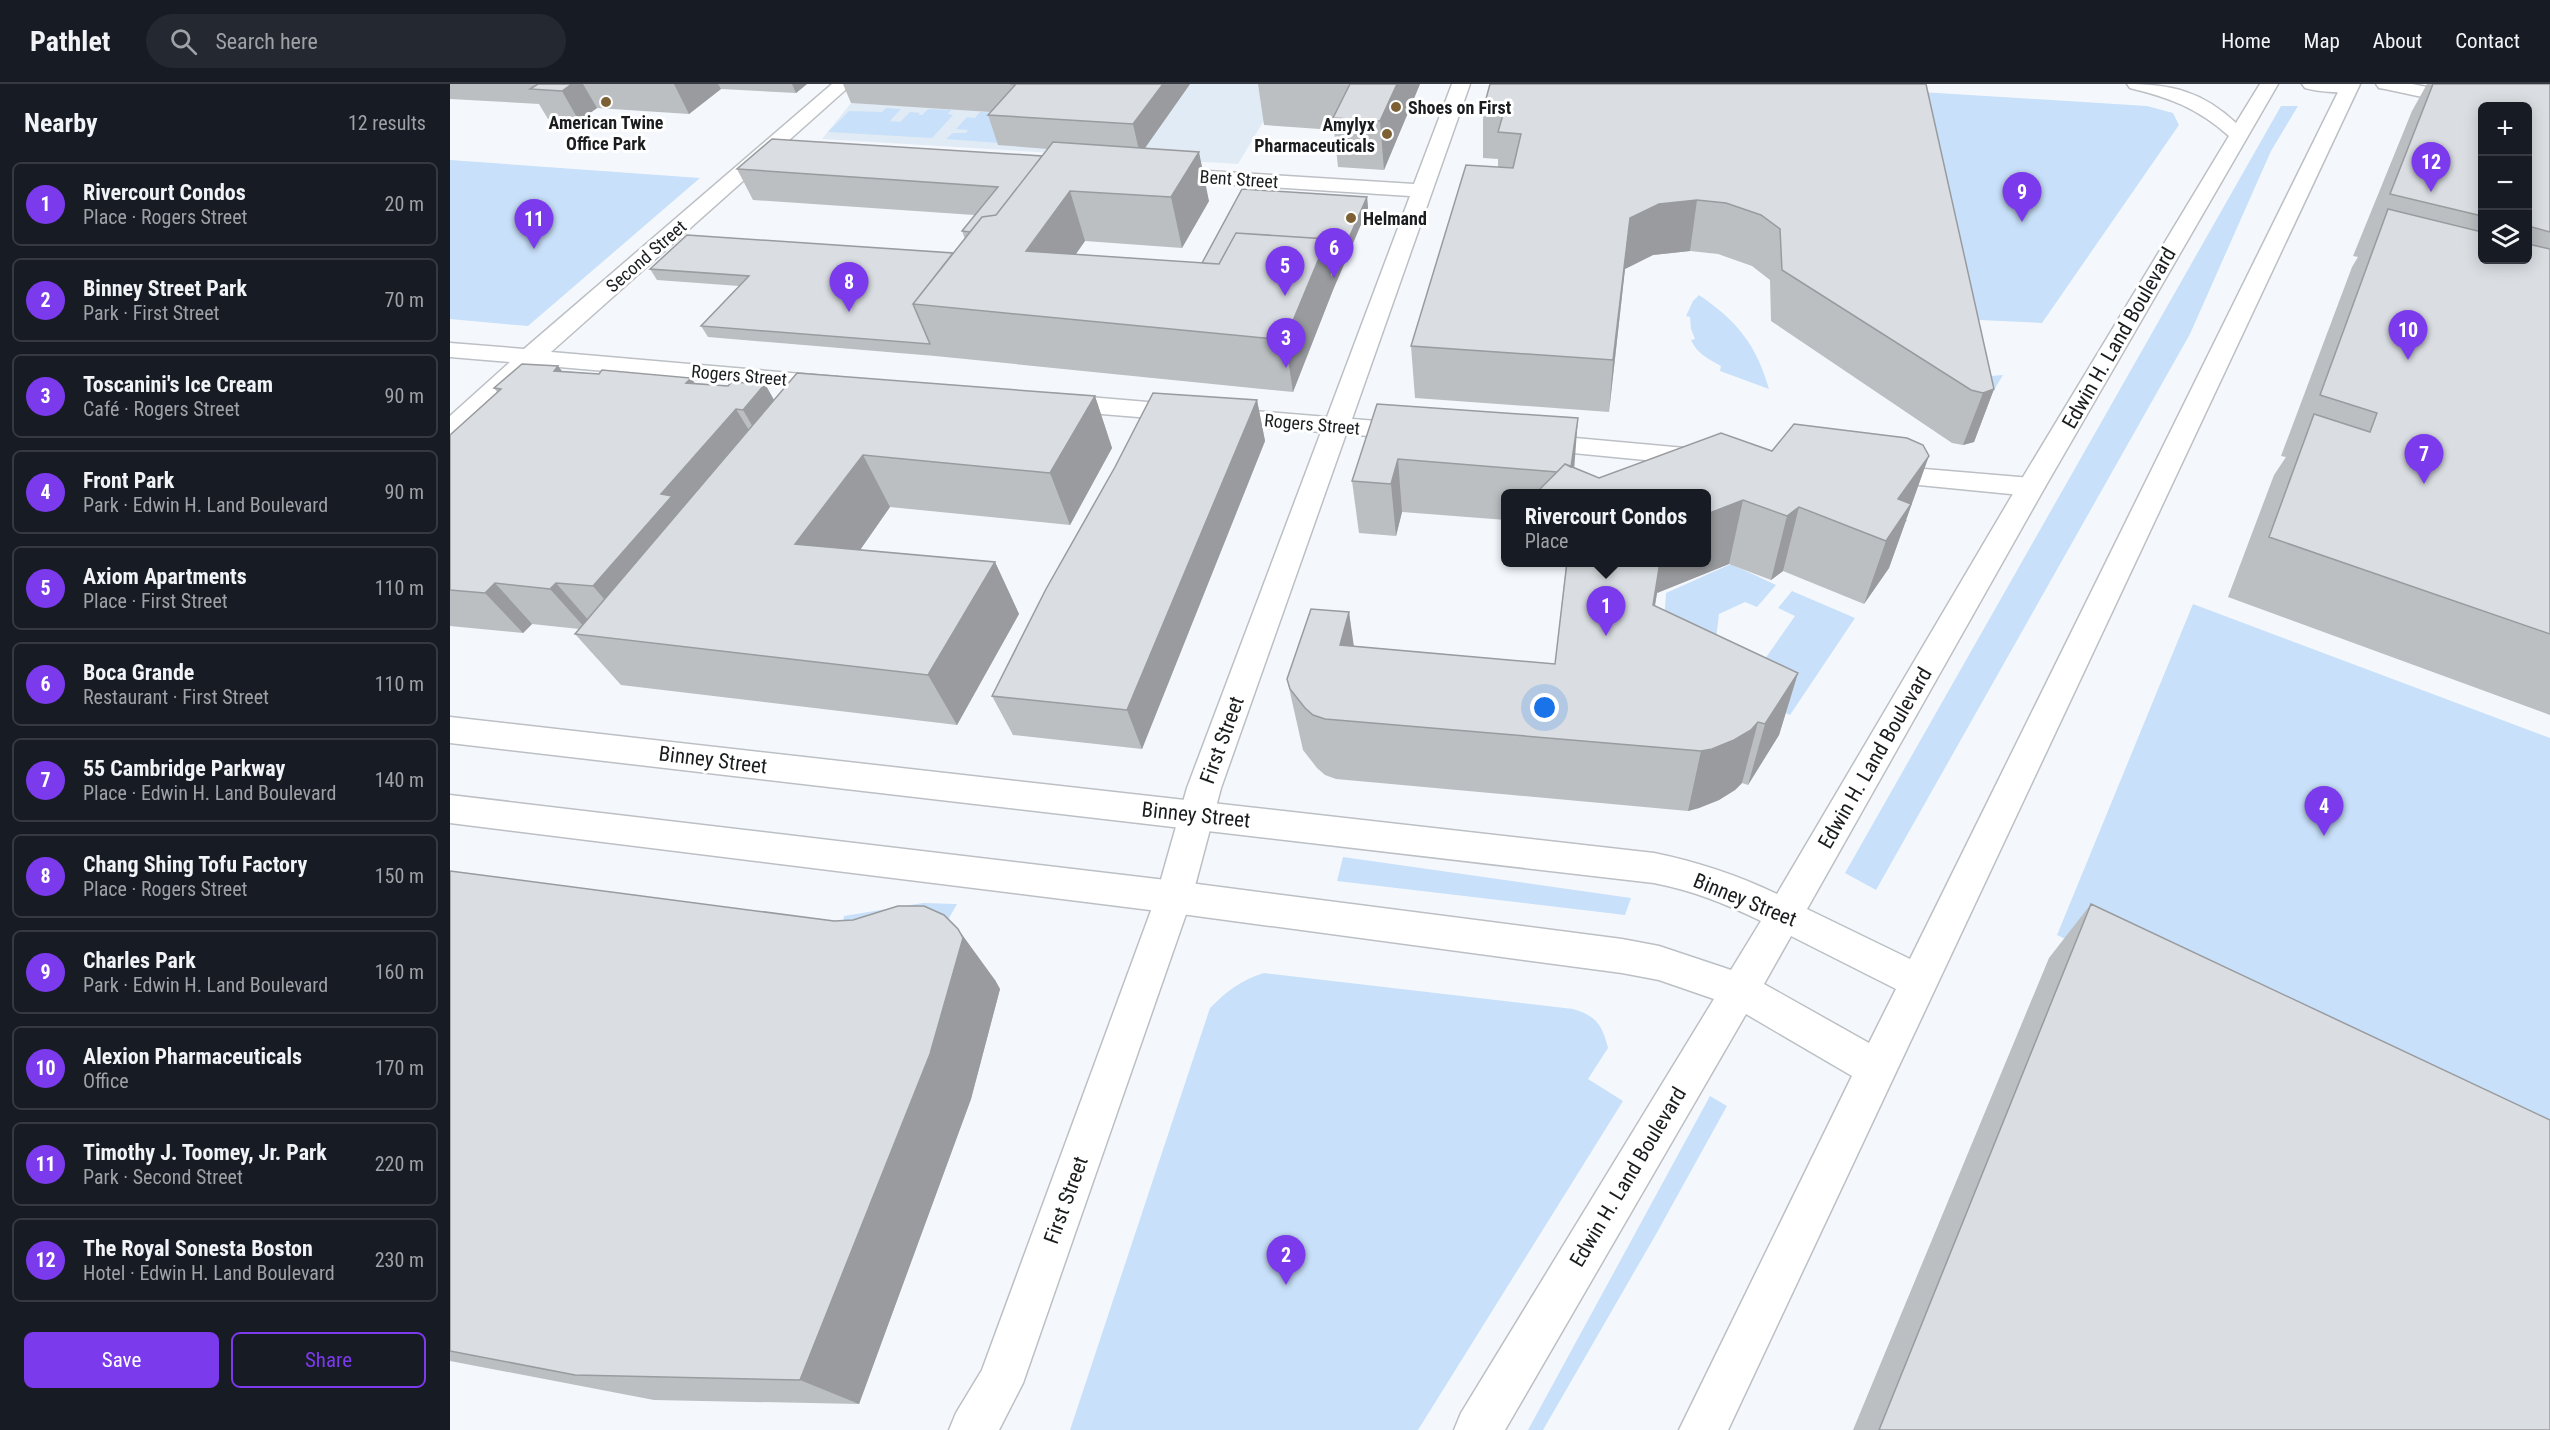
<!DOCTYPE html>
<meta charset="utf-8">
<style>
:root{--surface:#171b24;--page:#242831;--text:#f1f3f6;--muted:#9ea1a6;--line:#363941;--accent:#7c3aed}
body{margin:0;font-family:"Roboto Condensed",sans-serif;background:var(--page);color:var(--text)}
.controls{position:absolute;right:18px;top:18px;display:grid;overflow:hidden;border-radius:9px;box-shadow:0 3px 15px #0003}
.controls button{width:54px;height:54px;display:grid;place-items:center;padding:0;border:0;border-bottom:2px solid var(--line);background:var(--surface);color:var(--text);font:30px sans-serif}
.you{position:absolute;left:1095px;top:624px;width:21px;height:21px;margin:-15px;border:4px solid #fff;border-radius:50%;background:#1a73e8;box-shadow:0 0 0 9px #1a73e833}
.badge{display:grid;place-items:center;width:39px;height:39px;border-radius:50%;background:var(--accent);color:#fff;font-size:20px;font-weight:700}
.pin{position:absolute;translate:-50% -50px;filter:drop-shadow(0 2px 3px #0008)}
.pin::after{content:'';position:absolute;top:32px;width:21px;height:18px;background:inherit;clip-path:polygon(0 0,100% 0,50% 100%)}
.popup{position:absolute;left:1051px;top:405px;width:210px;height:78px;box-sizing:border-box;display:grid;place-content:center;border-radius:9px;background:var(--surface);filter:drop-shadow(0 2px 4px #0005);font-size:20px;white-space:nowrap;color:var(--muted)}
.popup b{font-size:22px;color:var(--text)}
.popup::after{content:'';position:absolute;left:50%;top:100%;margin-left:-12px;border:12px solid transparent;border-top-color:var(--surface)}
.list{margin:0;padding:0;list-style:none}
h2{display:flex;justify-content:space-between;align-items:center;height:78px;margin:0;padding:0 24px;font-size:26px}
h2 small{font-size:20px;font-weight:400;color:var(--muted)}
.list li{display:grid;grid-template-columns:39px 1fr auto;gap:18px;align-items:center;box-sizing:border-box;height:84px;margin:0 12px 12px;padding:0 12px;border:2px solid var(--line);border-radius:9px}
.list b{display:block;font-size:22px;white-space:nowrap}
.list p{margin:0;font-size:20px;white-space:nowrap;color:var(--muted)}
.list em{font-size:20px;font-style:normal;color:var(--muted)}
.actions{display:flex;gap:12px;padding:18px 24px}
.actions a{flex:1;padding:14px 0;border:2px solid var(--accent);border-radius:9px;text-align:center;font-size:21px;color:var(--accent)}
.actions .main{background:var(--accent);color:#fff}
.icon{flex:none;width:33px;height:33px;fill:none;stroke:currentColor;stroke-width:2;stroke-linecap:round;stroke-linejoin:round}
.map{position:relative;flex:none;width:2100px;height:1346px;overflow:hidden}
header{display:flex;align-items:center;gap:36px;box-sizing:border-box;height:84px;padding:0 30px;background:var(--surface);border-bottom:2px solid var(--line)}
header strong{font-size:28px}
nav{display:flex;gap:33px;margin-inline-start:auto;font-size:21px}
.search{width:420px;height:54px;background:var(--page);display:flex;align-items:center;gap:15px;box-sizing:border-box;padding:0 21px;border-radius:33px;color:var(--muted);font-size:22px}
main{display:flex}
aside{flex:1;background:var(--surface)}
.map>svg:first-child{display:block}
.built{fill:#e1ebf5}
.green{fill:#c8e0f9}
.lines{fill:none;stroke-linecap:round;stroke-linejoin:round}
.minor-casing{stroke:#bcc0c4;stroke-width:3}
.major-casing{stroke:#bcc0c4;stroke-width:3}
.minor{fill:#fff;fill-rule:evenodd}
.major{fill:#fff;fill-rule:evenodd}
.wall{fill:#bbbfc2;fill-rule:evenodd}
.shaded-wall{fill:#999b9e}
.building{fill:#dadee2;stroke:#999b9e;stroke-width:1.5}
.poi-dot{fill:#7d6134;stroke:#fff;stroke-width:2}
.labels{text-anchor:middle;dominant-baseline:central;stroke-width:6;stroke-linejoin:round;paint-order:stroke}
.far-poi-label{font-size:18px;font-weight:bold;fill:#1a1c1d;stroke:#fff;text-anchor:start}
.far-street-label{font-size:18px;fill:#1a1c1d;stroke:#fff}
.street-label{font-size:21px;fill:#1a1c1d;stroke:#fff}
</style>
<header>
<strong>Pathlet</strong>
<div class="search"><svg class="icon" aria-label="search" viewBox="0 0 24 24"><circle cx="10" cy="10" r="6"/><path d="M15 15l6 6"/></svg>Search here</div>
<nav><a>Home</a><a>Map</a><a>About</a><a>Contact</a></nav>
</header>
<main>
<aside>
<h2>Nearby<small>12 results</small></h2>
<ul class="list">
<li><span class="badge">1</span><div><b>Rivercourt Condos</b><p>Place · Rogers Street</p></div><em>20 m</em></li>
<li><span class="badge">2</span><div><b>Binney Street Park</b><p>Park · First Street</p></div><em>70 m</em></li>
<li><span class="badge">3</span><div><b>Toscanini's Ice Cream</b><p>Café · Rogers Street</p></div><em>90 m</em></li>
<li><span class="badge">4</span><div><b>Front Park</b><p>Park · Edwin H. Land Boulevard</p></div><em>90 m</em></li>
<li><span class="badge">5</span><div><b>Axiom Apartments</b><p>Place · First Street</p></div><em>110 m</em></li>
<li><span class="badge">6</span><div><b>Boca Grande</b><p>Restaurant · First Street</p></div><em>110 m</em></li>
<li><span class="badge">7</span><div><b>55 Cambridge Parkway</b><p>Place · Edwin H. Land Boulevard</p></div><em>140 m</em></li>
<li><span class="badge">8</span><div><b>Chang Shing Tofu Factory</b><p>Place · Rogers Street</p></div><em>150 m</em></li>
<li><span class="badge">9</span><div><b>Charles Park</b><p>Park · Edwin H. Land Boulevard</p></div><em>160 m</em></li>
<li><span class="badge">10</span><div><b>Alexion Pharmaceuticals</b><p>Office</p></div><em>170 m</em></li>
<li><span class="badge">11</span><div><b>Timothy J. Toomey, Jr. Park</b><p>Park · Second Street</p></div><em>220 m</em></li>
<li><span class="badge">12</span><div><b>The Royal Sonesta Boston</b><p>Hotel · Edwin H. Land Boulevard</p></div><em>230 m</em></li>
</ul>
<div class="actions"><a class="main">Save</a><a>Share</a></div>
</aside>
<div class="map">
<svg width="2100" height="1346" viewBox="0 0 2100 1346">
<rect width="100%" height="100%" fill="#f4f8fd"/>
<path class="built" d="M422 0H836L788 80 372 55 401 19Z"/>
<path class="green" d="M1455 7 1697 22 1723 29 1729 41 1592 239 1529 236 1540 292 1553 291 1522 343Z
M1831 22H1848L1821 67 1740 250 1426 806 1395 789Z
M436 24 451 25 440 37 450 38 460 28 470 29 468 31H472L478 25 501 26 498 30 503 31 482 54 378 48 399 27 432 28Z
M530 28 550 29 549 59 496 55 503 49H516L518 46 506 45 517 33 525 34Z
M0 76 250 94 78 242 0 235Z
M1249 211C1287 237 1306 260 1319 305L1270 287 1271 282C1259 275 1247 270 1241 256L1245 255 1241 245 1240 233 1236 232 1243 217Z
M1281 480 1326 501 1307 523 1295 518 1269 530 1266 555 1212 569 1216 509Z
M1342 507 1405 534 1340 631 1276 602 1310 582 1345 532 1328 524Z
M1743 520 2100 654V1088L1607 851Z
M893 773 1181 814 1175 831 887 797Z
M473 819 507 820 490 850 392 846 394 832Z
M814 889 1123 925C1146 932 1152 940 1158 964L1138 995 1173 1017 968 1346H620L760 924C777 907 791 896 814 889Z
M1260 1012 1277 1022 1205 1152 1093 1346H1078Z"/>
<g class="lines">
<defs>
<path id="minor" d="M382 0H402L101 268 387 293 396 295 399 300 396 305 387 307 86 281 9 352 0 354V332L60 278 0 273V259L74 265Z
M1002 0H1020L902 335 964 340 973 342 977 348 973 354 964 356 896 350 771 704 742 813 573 1299 549 1346H499L506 1329 532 1286 706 813 737 704 871 348 603 326 594 323 590 318 594 313 603 310 877 333 960 112 710 96 703 94 700 90 703 86 710 84 964 100Z
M1852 0H1908L1909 2 1906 6C1892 10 1870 8 1855 4Z
M1926 0H1962L2012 10 2014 14 2012 18 2005 20 1935 5 1929 4Z
M1081 350 1257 366 1266 368 1270 374 1266 380 1257 382 1072 364 1068 358 1072 352Z
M1427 381 1581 394 1591 397 1595 403 1591 409 1581 412 1418 396 1414 390 1418 384Z"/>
<path id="major" d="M1677 0C1722 0 1753 8 1786 39L1810 0H1828L1595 403 1357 825 1460 875 1892 0H1910L1278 1346H1229L1402 992 1296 930 1055 1346H1004L1011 1329 1264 915 1209 896 1172 889 724 829 0 739V711L724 797 1172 855 1209 862 1281 886 1311 837C1274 819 1244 807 1204 799L0 659V633L1204 769C1248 778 1287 791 1327 810L1567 403 1779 52C1747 24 1721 14 1680 4ZM1341 852 1446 905 1419 959 1314 900Z"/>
</defs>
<use href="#minor" class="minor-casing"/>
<use href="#major" class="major-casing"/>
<use href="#minor" class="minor"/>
<use href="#major" class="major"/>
</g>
<path class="wall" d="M0 0H357L346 9 271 5 239 30 147 24 129 37 98 35 89 20 0 15Z
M393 0H740L695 64 759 117 732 164 635 157 625 170 752 179 917 113 918 124 883 206 843 308 485 272 258 253 251 242 289 202 207 196 200 185 503 169 515 155 512 147 524 131 303 116 287 85 592 72 598 65 548 61 538 31 541 28 401 19Z
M808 0H970L934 86 888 83 884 46 814 41Z
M1476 0 1544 305 1524 358 1513 361 1502 359 1321 237 1320 196 1302 182 1268 170 1240 167 1203 171 1175 185 1159 328 965 314 961 262 1048 83V75L1033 74V26Z
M1977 0H2100V631L1778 513 1824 391 1836 373 1831 372 1902 183 1908 173 1903 172 1962 27ZM2032 22H2078V176H2032Z
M108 282 112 287 149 290 241 294 245 299 278 302 315 300 324 316 645 312 662 364 620 441 440 423 410 466 545 478 569 530 507 641 171 601 125 550 129 545 82 540 73 549 0 542V351L47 308 44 304Z
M807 316 815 357 692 665 563 651 542 612Z
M927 320 1124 384 1149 394 1457 436 1455 439 1439 484 1414 520 1333 487 1321 496 1279 480 1207 509 1205 522 1348 589 1329 651 1298 701 1292 699 1285 706 1269 716 1249 724 1238 727 886 695 875 691 867 684 853 666 837 595 899 528 903 562 1105 580 1116 482 1109 478H1257V410H1056V436L952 428 946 452 909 449 902 397Z
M0 787 545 896 550 905 521 1015 409 1320 204 1316 0 1277Z
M1641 820 2100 1346H1403L1599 874Z"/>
<path class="shaded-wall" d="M122 0H133L147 24 129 37 112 7Z
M224 0H268L271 5 239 30Z
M342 0H357L346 9Z
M713 0H740L690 71 683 40Z
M947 0H970L934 86 930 37Z
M749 68 759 117 732 164 721 113Z
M620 107 635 157 593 218 576 167Z
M917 113 918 124 883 206 843 308 835 256 877 155Z
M1247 116 1240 167 1203 171 1175 185 1159 328 1163 276 1180 134 1209 120Z
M108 282 138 323 104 287Z
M241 294 267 334 236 299Z
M315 300 338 341 317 367 293 326Z
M1544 305 1524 358 1513 361 1533 309Z
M645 312 662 364 620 441 600 389Z
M807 316 815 357 692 665 677 626Z
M286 325 311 366 177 542 143 502 211 410Z
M1128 334 1124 387 1120 389Z
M413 371 440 423 378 512 345 460Z
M1479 372 1439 484 1414 520 1436 457 1448 415Z
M948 375 952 428 946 452 941 400Z
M1293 416 1279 480 1207 509 1194 584 1203 521 1210 478H1257V430Z
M1349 423 1333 487 1321 496 1337 432Z
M545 478 569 530 507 641 478 591Z
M45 499 82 540 73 549 35 509Z
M106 499 141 539 136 545 100 505Z
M899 528 908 591 890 561Z
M1348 589 1329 651 1298 701 1315 640Z
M1308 638 1292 699 1285 706 1269 716 1249 724 1238 727 1251 667Z
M508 845 545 896 550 905 521 1015 409 1320 350 1296Z"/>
<path class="building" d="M88 0H122L112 7 80 5Z
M560 0H713L683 40 538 31 566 0Z
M900 0H947L930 37 883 34Z
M1040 0H1476L1544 305 1533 309 1521 306 1332 186 1330 145 1311 131 1276 119 1247 116 1209 120 1180 134 1163 276 961 262 1016 81 1063 84 1071 50 1048 48 1054 27 1033 26Z
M1983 0H2100V148L2078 142V22H2032V132L1940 110Z
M322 55 592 72 546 131 532 133 520 148 512 147 548 103 287 85Z
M603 58 749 68 721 113 620 107 576 167 769 180 786 149 877 155 835 256 463 220 532 133 546 131Z
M792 105 917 113 881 195 877 155 786 149 769 180 752 179Z
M1938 125 2032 148V176H2078V160L2100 165V550L1819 453 1864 330 1920 348 1927 329 1870 311Z
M237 151 503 169 463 220 480 260 251 242 299 192 200 185Z
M72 280 108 282 104 287 149 290 152 286 241 294 236 299 278 302 282 298 315 300 293 326 286 325 211 410 222 412 143 502 106 499 100 505 45 499 35 509 0 506V351L51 305 44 304Z
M347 289 645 312 600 389 413 371 345 460 545 478 478 591 125 550Z
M703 309 807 316 677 626 542 612 596 505 665 383Z
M927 320 1128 334 1121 383 1115 380 1107 388 948 375 941 400 902 397Z
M1344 340 1457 354 1473 361 1479 372 1448 415 1461 420 1436 457 1349 423 1337 432 1293 416 1257 430V410H1100L1090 405 1115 380 1149 394 1271 349 1322 367Z
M1117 478H1210L1203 521 1348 589 1315 640 1308 638 1301 646 1284 656 1262 665 1251 667 875 635 863 631 855 624 840 605 837 595 861 525 899 528 890 561 1105 580Z
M0 787 384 837 403 836 448 822H474L494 831 508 845 513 854 480 970 350 1296 125 1291 0 1267Z
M1641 820 2100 1036V1346H1429Z"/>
<g class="poi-dot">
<circle cx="156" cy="18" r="6"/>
<circle cx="946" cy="23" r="6"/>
<circle cx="937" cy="50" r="6"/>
<circle cx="901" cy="134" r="6"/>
</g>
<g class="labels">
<g class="far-poi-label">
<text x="958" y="23">Shoes on First</text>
<text x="156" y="38" text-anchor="middle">American Twine<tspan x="156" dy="21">Office Park</tspan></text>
<text x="925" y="40" text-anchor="end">Amylyx<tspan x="925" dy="21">Pharmaceuticals</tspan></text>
<text x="913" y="134">Helmand</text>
</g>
<g class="far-street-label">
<text transform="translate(789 95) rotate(4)">Bent Street</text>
<text transform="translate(196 172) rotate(-41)">Second Street</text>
<text transform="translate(289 291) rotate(5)">Rogers Street</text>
<text transform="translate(862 340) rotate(5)">Rogers Street</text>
</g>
<g class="street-label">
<text transform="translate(1669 254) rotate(-60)">Edwin H. Land Boulevard</text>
<text transform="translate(772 656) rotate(-70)">First Street</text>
<text transform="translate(1425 674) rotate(-60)">Edwin H. Land Boulevard</text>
<text transform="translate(263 676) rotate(7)">Binney Street</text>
<text transform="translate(746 731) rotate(6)">Binney Street</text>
<text transform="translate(1295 816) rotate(22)">Binney Street</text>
<text transform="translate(1178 1093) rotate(-59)">Edwin H. Land Boulevard</text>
<text transform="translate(616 1116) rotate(-70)">First Street</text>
</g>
</g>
</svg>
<div class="controls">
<button>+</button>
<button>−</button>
<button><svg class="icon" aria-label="layers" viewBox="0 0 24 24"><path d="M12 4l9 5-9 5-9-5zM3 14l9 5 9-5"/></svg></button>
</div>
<div class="you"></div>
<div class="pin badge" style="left:1156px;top:552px">1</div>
<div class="popup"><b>Rivercourt Condos</b>Place</div>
<div class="pin badge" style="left:836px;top:1201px">2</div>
<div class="pin badge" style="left:836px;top:284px">3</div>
<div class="pin badge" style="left:1874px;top:752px">4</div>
<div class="pin badge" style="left:835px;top:212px">5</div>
<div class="pin badge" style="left:884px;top:194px">6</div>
<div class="pin badge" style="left:1974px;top:400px">7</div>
<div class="pin badge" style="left:399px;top:228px">8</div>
<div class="pin badge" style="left:1572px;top:138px">9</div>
<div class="pin badge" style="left:1958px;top:276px">10</div>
<div class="pin badge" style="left:84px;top:165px">11</div>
<div class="pin badge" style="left:1981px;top:108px">12</div>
</div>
</main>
